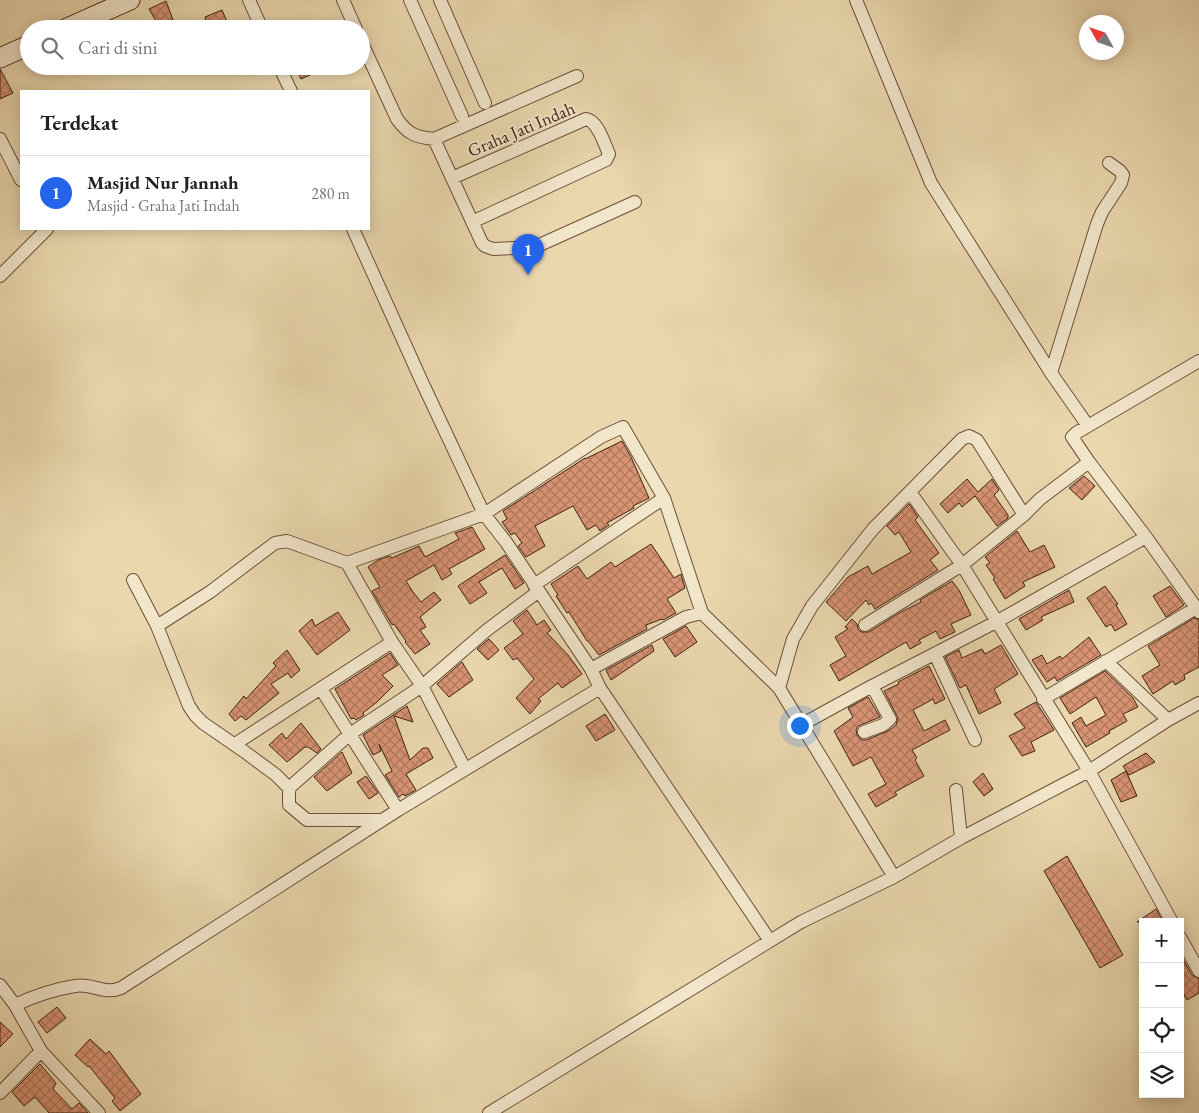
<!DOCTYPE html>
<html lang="id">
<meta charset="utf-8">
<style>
:root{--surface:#fff;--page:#f6f6f6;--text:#222;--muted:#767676;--line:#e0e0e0;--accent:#2563eb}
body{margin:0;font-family:"EB Garamond",serif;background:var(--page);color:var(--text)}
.controls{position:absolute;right:15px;bottom:15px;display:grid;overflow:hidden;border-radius:0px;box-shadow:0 2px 12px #0003}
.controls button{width:45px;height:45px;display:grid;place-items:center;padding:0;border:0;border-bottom:1px solid var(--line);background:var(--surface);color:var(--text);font:25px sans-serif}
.compass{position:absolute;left:1079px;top:15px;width:45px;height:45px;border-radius:50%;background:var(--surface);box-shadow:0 2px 12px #0003;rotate:310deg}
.you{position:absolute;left:799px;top:725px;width:18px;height:18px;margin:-12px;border:4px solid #fff;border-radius:50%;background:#1a73e8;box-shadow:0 0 0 8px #1a73e833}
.badge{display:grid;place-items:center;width:32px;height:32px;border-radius:50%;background:var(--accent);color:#fff;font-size:16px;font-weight:700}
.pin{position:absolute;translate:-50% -41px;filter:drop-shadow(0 1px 2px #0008)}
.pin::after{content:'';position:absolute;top:26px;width:18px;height:15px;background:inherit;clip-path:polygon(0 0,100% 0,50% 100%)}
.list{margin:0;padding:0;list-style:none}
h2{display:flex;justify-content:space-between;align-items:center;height:65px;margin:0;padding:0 20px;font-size:21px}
h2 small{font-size:16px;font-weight:400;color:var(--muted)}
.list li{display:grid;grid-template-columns:32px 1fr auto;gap:15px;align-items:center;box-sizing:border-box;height:75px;padding:0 20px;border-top:1px solid var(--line)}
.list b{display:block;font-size:19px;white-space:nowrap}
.list p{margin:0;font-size:16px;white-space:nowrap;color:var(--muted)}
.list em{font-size:16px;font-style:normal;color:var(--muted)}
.icon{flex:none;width:28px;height:28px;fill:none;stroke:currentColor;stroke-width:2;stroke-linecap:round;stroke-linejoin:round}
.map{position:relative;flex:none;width:1199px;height:1113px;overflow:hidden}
.search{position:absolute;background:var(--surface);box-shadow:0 2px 12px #0003;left:20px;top:20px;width:350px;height:55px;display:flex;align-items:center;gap:12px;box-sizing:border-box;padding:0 18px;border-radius:28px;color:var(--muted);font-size:19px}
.panel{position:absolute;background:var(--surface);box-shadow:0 2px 12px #0003;left:20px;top:90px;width:350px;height:140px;border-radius:0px}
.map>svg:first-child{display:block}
.building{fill:url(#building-cross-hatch);stroke:#412212}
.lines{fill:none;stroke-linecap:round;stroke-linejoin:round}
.street-casing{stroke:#6b4f39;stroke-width:14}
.secondary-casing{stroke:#412212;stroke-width:21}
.street{stroke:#f1e5ca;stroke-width:12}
.secondary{stroke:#f1e5ca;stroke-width:19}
.labels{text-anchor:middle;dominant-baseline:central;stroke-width:4;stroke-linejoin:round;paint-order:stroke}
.street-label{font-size:18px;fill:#412212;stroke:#f1e5ca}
</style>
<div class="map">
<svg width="1199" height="1113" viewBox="0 0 1199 1113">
<defs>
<pattern id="building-cross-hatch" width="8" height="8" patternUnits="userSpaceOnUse" patternTransform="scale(1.25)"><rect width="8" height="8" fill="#d89373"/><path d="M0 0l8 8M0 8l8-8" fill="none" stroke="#b1785d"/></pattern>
</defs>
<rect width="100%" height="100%" fill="#ead7ae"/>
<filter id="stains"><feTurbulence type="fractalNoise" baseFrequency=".004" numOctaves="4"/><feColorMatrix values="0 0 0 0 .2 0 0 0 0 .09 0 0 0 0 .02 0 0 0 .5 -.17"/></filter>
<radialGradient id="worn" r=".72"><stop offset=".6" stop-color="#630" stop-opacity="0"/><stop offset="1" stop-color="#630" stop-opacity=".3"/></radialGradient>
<path class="building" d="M166 1 173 20 159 26 149 9Z
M222 10 230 29H209L205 17Z
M295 66H330L301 79Z
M0 69 13 93 0 99Z
M622 441 631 457 649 498 633 506 634 508 607 523 609 525 600 531 596 525 587 530 573 506 535 526 545 546 526 557 518 546 522 543 515 533 511 535 502 522 507 519 503 511 585 458V459Z
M1084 476 1095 486 1082 500 1069 488Z
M967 479 978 492 992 479 999 490 994 495 1008 515V518L997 526 975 496 962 507 959 503 948 513 940 504Z
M909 504 918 517 915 520 939 553 930 560 938 570 875 609 871 603 869 605 866 600 846 621 826 602 848 577 868 566 872 574 911 552 899 532 895 535 887 526Z
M472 527 485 549 449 569 452 574 442 580 434 565 406 581 413 592 421 602 434 592 441 600 420 617 426 627 420 630 430 644 415 654 405 642 406 641 394 624 392 625 372 591 380 587 368 567 378 560 390 556 392 558 419 546 425 557 459 539 455 533Z
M1017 531 1030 552 1044 545 1055 567 1023 582 1025 586 1005 599 993 579 995 578 986 565 990 563 985 557Z
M651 544 674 578 681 574 685 588 667 599 676 613 663 620 662 619 646 625 647 629 599 655 588 641H587L569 612 567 613 556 596 558 595 551 584 578 566 587 579 611 562 615 567Z
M505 555 524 583 515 589 502 568 479 582 487 593 470 604 458 586Z
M952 581 959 590 971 615 951 624 955 632 940 639 936 631 919 640 921 643 910 649 906 642 839 681 830 665 846 656 835 637 848 629 845 627 852 619 857 624 858 629 861 632H869L901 612 921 602 920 600Z
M1105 586 1118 604 1116 605 1127 624 1115 631 1111 624 1106 627 1087 598Z
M1170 586 1184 605 1166 617 1153 596Z
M1069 590 1074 602 1041 617 1043 620 1026 630 1019 619Z
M527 610 537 625 544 620 551 630 547 633 568 655 582 674 562 688 558 683 538 699 541 701 530 714 516 698 534 679 517 658 513 660 504 648 523 634 513 621Z
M338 612 350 630 317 655 299 631 312 619 315 626Z
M1194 618 1199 620V667L1184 675 1185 679 1175 685 1173 681 1153 694 1142 676 1160 665 1148 646Z
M686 626 697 642 675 657 663 639Z
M1089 637 1101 655 1057 681 1055 677 1047 682 1032 660 1042 655 1047 664 1060 656 1062 659Z
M489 639 499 650 488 660 477 649Z
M652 645 654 651 611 680 606 670Z
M1001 645 1018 674 994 689 1001 703 979 714 966 685 960 688 945 657 959 650 962 658 982 649 985 654Z
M287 650 300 670 291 678 288 673 271 684 279 693 246 720 241 716 235 721 229 714 244 696 246 699 276 666 273 663Z
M390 653 398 665 382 675 393 686 377 702 363 713 364 715 356 720 354 718 351 719 335 689Z
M462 662 473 680 449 697 437 684Z
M929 666 945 699 935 704 933 699 913 710 924 731 945 720 950 730 912 750 917 758 915 760 924 776 895 792 897 795 876 807 868 794 886 784 871 757 853 766 834 731 853 717 848 708 868 697 880 717 858 726 856 730 857 735 862 740H866L888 731 896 725 898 718 884 691 899 684 898 682Z
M1105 671 1133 698 1138 707 1123 714 1127 721 1109 731 1110 733 1086 747 1072 723 1081 717 1086 726 1106 715 1096 697 1070 714 1060 698Z
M1036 702 1054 730 1031 742 1035 751 1022 756 1009 736 1025 728 1014 714Z
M407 706 413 722 394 716 410 760 423 748H428L433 758 406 774 416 790 405 796 403 794 399 797 385 775 392 771 379 744 381 751 373 755 363 735Z
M605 714 615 730 596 741 586 726Z
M301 723 321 749 317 753 308 747H305L287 762 269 745 282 733 286 739Z
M342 752 352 773 327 791 314 777Z
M1146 753 1155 762 1129 775 1123 766Z
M1126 771 1137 796 1121 802 1111 780Z
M983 773 993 789 984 796 973 782Z
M366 776 378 793 369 799 357 782Z
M1067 856 1123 955 1100 968 1044 871Z
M1156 909 1163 922H1137Z
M1180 954 1192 975 1199 979V993L1187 1000 1180 988Z
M57 1007 66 1018 47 1033 38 1022Z
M0 1022 13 1034 0 1047Z
M90 1039 106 1054 109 1051 141 1094 120 1111 112 1101 115 1098 89 1066 88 1067 75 1055Z
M40 1064 56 1083 53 1089 72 1109 79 1103 88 1113H49L35 1097 24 1106 12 1092Z"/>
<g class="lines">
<defs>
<path id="street" d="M249 0 262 29
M343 0 356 29
M410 0 462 116
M440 0 485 103
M856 0 931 183 1051 373 1088 426
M361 41 397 119C408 134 415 137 434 139L577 76
M279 66 291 91
M0 139 21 180
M434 139 482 243 485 246 493 249 535 247 635 202
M452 178 586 119C598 121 604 143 609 154L606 160 472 222
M353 229 422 382 484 514 506 542 591 669 600 688 770 941
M0 276 47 229
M1051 373 1097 224 1102 212 1121 183 1123 175 1120 171 1109 163
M1089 462 1072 437 1076 433 1199 361
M910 492 962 565 1089 771 1172 922
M347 563 392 642 422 686 465 769
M133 580 157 626 189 706 195 715 203 723 245 752 276 775 289 788V805L307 820H382
M534 585 664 498
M865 625 962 565 1024 515 1040 499 1089 462 1146 537 1199 612
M157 626 210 592 275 543 287 541 347 563 484 514 601 437 623 427 664 498 702 613
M935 654 975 740
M1106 661 1168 720
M591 669 686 617 702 613 779 688 894 877
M779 688 793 639 812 606 873 529 962 439 969 436 977 440 1024 515
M321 689 398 810
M1043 699 1196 608
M801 725 872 686 996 622 1146 537
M864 732 883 725 890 719 872 686
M235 744 392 642
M289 788 350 734 422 686 487 630 539 591
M956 790 961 838
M1180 937 1199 971
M0 985 15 1005 41 1051 99 1113
M15 1005C32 997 56 989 75 986 91 983 105 995 121 988L398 810 600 688
M0 1093 41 1051
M489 1113 801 922 894 877 961 838 1089 771 1168 720 1199 703"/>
<path id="secondary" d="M65 29 130 0
M0 58 29 45"/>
</defs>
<use href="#street" class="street-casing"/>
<use href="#secondary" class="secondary-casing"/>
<use href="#street" class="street"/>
<use href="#secondary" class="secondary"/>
</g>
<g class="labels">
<g class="street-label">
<text transform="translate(521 129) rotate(-23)">Graha Jati Indah</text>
</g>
</g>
<rect width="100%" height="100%" filter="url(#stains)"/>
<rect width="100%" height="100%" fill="url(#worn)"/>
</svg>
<div class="controls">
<button>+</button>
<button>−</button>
<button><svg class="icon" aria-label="locate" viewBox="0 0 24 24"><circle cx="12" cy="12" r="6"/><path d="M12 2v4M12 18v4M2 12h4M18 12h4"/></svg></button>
<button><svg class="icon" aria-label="layers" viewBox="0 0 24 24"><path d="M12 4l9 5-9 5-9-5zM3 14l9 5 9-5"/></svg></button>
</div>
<svg class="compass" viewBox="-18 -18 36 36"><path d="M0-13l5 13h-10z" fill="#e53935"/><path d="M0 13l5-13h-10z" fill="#767676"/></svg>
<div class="you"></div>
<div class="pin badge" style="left:528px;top:275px">1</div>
<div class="search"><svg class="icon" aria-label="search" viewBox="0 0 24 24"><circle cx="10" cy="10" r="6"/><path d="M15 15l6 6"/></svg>Cari di sini</div>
<section class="panel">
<h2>Terdekat<small></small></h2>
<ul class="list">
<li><span class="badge">1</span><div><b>Masjid Nur Jannah</b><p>Masjid · Graha Jati Indah</p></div><em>280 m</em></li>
</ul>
</section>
</div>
